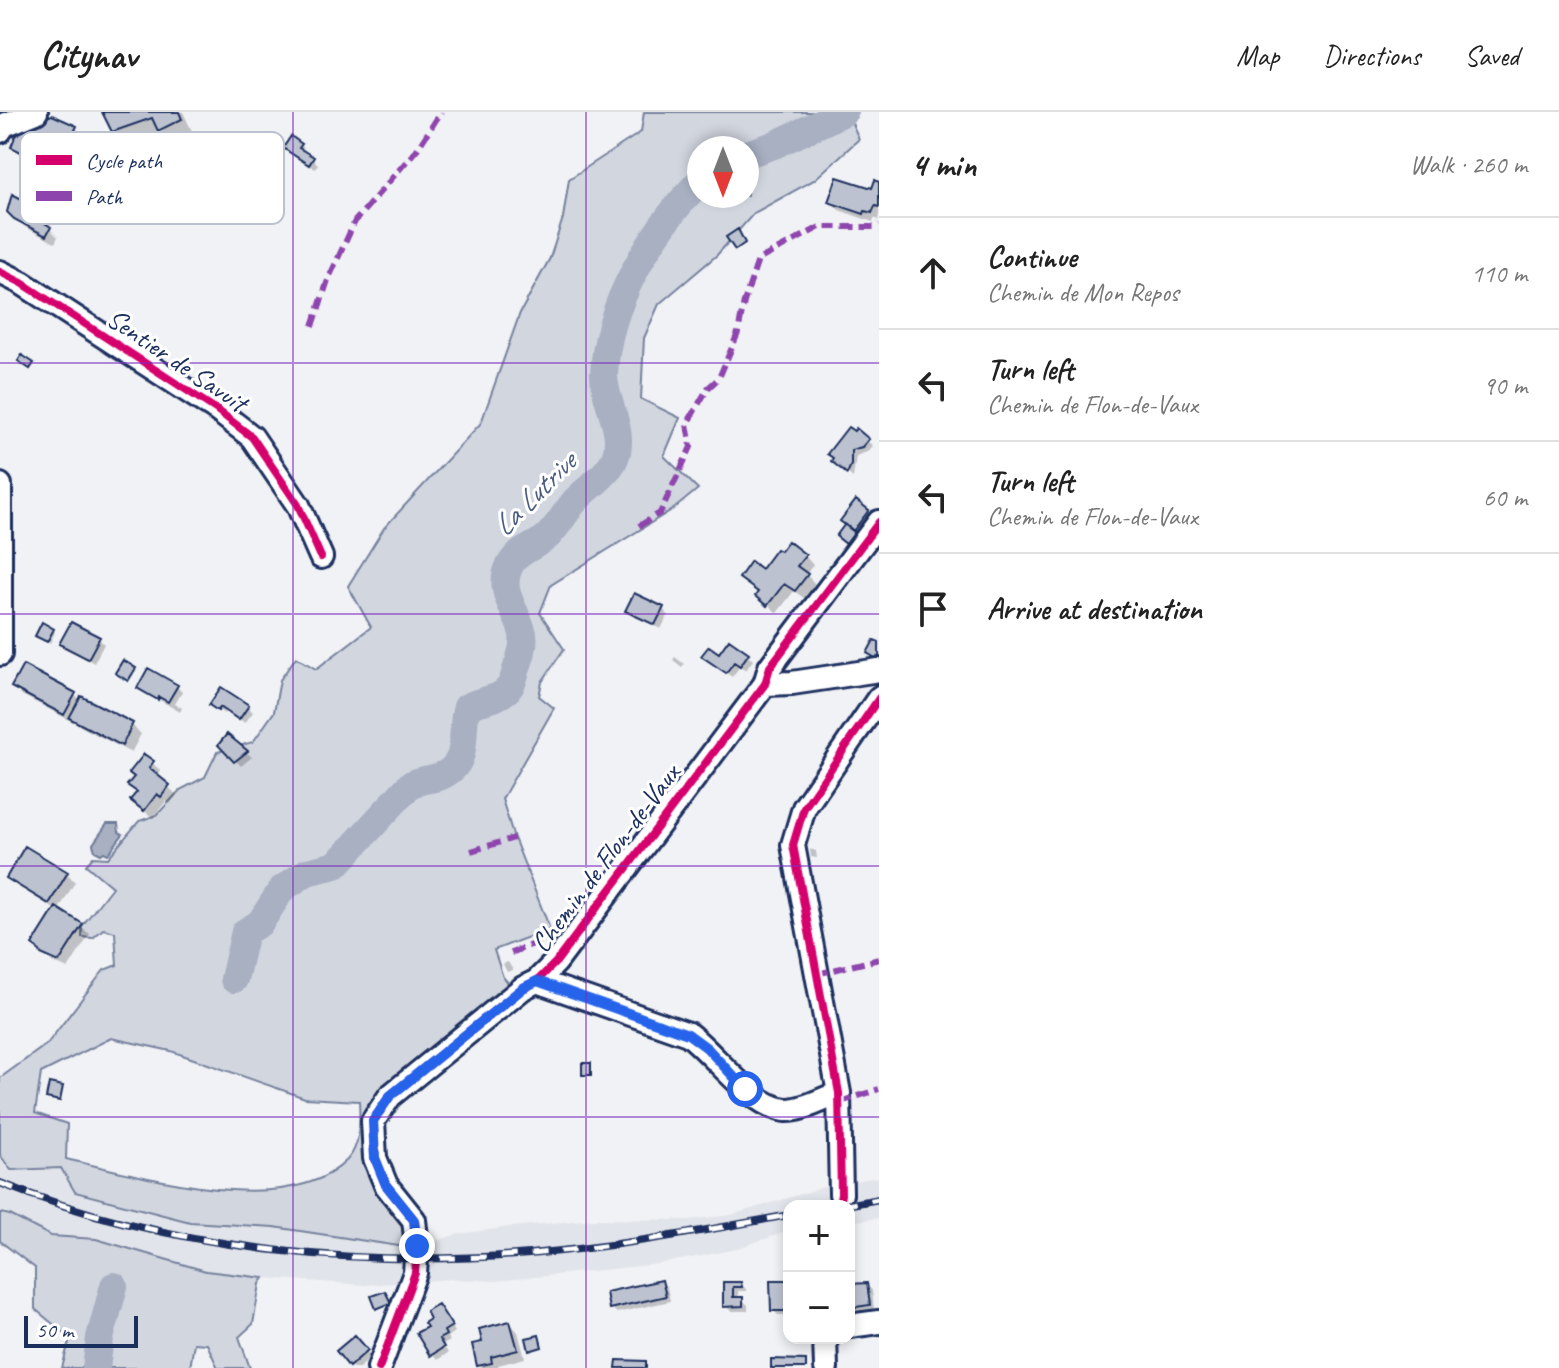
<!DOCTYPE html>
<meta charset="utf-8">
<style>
:root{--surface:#fff;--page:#f2f2f2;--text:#222;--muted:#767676;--line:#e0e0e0}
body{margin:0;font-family:Caveat,sans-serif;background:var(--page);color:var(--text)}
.controls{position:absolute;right:24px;bottom:24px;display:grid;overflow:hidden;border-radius:16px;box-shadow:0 4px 12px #0003}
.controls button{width:72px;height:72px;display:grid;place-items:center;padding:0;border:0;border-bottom:2px solid var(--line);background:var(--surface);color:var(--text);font:40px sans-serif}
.compass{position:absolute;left:687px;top:24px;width:72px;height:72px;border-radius:50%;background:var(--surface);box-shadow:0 4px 12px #0003;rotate:180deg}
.scale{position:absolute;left:24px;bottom:20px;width:114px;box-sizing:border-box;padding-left:8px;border:4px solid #1b2f5e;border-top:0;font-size:22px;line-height:28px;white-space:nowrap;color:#1b2f5e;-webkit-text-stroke:6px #fff;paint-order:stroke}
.stop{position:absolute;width:24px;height:24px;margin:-18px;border:6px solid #2563eb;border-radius:50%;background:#fff}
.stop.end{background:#2563eb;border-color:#fff;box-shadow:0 2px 8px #0008}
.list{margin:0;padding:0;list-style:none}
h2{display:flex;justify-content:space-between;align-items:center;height:104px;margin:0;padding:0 32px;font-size:34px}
h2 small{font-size:26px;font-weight:400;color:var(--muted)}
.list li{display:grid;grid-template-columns:52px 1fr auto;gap:24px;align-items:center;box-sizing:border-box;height:112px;padding:0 32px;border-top:2px solid var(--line)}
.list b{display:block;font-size:30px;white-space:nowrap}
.list p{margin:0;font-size:26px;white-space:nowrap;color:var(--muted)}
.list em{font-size:26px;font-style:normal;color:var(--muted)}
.icon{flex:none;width:44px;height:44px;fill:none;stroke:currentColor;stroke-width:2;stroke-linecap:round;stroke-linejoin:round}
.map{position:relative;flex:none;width:879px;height:1256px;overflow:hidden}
header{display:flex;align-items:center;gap:48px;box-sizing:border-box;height:112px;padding:0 40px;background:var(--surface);border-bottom:2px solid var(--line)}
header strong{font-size:38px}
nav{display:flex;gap:44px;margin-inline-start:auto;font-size:28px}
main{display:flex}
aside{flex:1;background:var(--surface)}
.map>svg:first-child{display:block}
.built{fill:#e1e4ea}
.green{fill:#d2d6df;stroke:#76829e;stroke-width:2;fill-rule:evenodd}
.water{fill:#a8b0c2;stroke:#707c9a;stroke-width:2}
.shadow{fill:#0003}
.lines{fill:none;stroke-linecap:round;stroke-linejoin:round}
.river{stroke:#a8b0c2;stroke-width:28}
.building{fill:#bcc2d0;stroke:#1b2f5e;stroke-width:2}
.minor-casing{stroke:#1b2f5e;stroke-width:28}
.minor{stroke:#fff;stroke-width:22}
.rail-casing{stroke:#1b2f5e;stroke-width:8}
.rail{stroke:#fff;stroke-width:5;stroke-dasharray:15;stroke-linecap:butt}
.quiet{stroke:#8e44ad;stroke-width:6;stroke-dasharray:12 6;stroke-linecap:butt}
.cycleway-casing{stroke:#fff;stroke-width:13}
.cycleway{stroke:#d6006c;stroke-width:8}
.route{stroke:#2563eb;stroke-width:10}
.grid{fill:none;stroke:#7b2cbf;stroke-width:2;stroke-opacity:0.55}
.labels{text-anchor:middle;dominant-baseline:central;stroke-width:6;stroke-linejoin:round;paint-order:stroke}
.street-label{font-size:28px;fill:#1b2f5e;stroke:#fff}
.water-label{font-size:30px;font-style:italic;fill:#4c5c81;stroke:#fff}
.key{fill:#fff;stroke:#bbc1cf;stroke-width:2}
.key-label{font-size:22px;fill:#1b2f5e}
</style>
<header>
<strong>Citynav</strong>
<nav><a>Map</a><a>Directions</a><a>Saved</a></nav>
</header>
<main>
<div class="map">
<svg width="879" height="1256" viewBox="0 0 879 1256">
<rect width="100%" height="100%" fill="#f1f2f5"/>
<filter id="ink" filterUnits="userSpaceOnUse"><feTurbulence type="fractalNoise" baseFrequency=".0125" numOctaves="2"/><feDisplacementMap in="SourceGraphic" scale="16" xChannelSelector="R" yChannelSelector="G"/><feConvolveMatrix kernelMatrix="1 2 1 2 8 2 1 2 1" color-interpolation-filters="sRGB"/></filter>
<g filter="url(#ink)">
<path class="built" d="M0 1043 11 1058 61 1056 75 1080 190 1110 274 1115 412 1136 458 1122 510 1115 594 1107 689 1108 731 1103 831 1073 879 1065V1106L849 1110V1094H789V1119L732 1138 659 1152 496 1169 454 1167 364 1173 264 1166 206 1159 96 1127 51 1124 10 1103 0 1101Z"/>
<path class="green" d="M644 0H847L859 27 814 68 754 101 717 143 659 192 644 226 641 287 680 306 664 344 698 377 675 396 551 473 540 501 564 537 542 570 539 584 554 596 502 687 514 726 550 817 494 838 503 865 512 875 373 1009 405 1097 412 1136 274 1115 190 1110 75 1080 61 1056 11 1058 0 1043V966L47 932 104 858 117 853 115 820 103 817 93 826 82 825V814L112 775 86 753 93 745 108 746 139 709 157 703 180 678 205 665 217 640 253 630 274 600 280 568 296 545 316 557 371 515 348 474 384 416 481 311 520 201 550 146 563 106 569 67 641 20ZM699 36H747V84H699ZM111 926 171 939 305 986 359 989C360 1008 361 1034 347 1048 288 1109 139 1063 66 1047L67 1012 35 1001 41 961Z
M0 1101 10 1103 51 1124 96 1127 206 1159 264 1166 260 1172 253 1212 239 1225 250 1256H218L207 1232 194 1231 190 1256H62L70 1226 35 1197V1156L0 1129Z"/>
<path class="water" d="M107 712H118L119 720 123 722 108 742 104 740 101 742 95 739 93 732Z"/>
<path class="shadow" d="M104 0H183L192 19 171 29 184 57 165 68 159 63 169 27 160 18 125 30 113 19Z
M52 5 76 16 85 24 71 52 45 39 40 52 22 43 14 34Z
M301 33 306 39 304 41 318 52 315 57 291 41Z
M879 72V108L874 106 873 110 839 98 831 90 873 79Z
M49 87 58 96 49 116 58 125 55 131 25 115 10 100 33 95Z
M856 319 873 334 867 340 856 344 853 366 839 354Z
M868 399 873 405 849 432 839 424Z
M805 444 813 453 806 462 815 472 804 486 794 479 777 501 750 474 761 459Z
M663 497 668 503 661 517 633 504 628 498Z
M53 518 55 520 50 531 39 525Z
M99 527 104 532 94 551 62 531Z
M729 530 753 548 746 558 740 554 732 565 709 549 720 544Z
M675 545 684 552 682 555 673 548Z
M14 575 74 582 80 589 82 587 132 613 141 622 131 641 80 614 74 608 73 610 22 583Z
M177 575 182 580 175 592 182 596 180 600 139 576Z
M212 593 247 594 253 600 245 611 225 599 224 602Z
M227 625 252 645 241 654 221 633Z
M152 651 161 659 157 665 177 683 170 692 166 689 153 706 142 697 138 681 130 673Z
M810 737 816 739 817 746 811 745Z
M67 762 75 770 58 799 90 822 68 857 52 850 34 833 56 798 17 774 8 766Z
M508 850 513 858 507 860 503 852Z
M661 1170 667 1175 670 1189 617 1201 611 1196Z
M789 1170V1203H778L773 1198Z
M725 1172H741L746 1177V1179H738V1187H742L748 1193V1199H731L725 1194Z
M866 1173 872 1178 874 1198 849 1201V1174Z
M438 1194 455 1220 447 1225 450 1229 443 1233 448 1241 437 1248 432 1242 430 1215Z
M510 1211 518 1220 525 1246 498 1253 499 1256H482L479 1253 485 1231Z
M354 1226 372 1245 359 1256H353L338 1240Z"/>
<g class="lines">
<path class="river" d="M747 42 774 33 844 0
M234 867 245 820 260 811 282 777 307 760 336 753 410 673C420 667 430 668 441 664 472 651 459 619 467 595 479 588 495 589 506 579 512 574 514 566 516 558 520 547 525 534 523 522 518 499 496 479 510 453 517 439 537 434 548 424 558 414 565 401 574 390 587 376 607 364 615 346 626 318 604 291 604 263 606 193 652 119 699 70
M96 1256 100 1226 114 1174"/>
</g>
<path class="building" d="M102 0H179L182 7 158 19 152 6 112 20Z
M52 3 77 14 62 45 36 32 31 45 11 35 15 25 27 12Z
M291 24 302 32 299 36 314 45 309 53 283 36Z
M837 65 872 76 875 68 879 70V95L875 94 872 101 865 99 864 102 828 90Z
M37 79 50 86 40 108 51 115 46 124 14 107 7 100 12 82 32 92Z
M738 117 745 131 735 138 726 125Z
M22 243 34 251 30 257 18 249Z
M848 315 854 319 856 316 869 327 862 335 851 338V353L847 362 831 349 833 346 827 342Z
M856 388 869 398 853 419 840 409Z
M845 412 855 420 846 432 836 424Z
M788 429 806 443 797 454 808 462 795 479 784 472 767 494 755 484 758 480 739 466 751 449 761 457 776 437 780 439Z
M634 481 664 495 655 513 625 499Z
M42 510 54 517 47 530 35 524Z
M71 510 100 525 88 547 59 532Z
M729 527 749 541 740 554 734 550 726 561 701 544 709 534 719 541Z
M874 528 879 530V548L867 541Z
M123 548 136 556 128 569 115 561Z
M23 553 76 581 64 603 11 575Z
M148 556 178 573 168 590 159 585 158 588 137 576Z
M221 575 249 593 239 608 220 595 218 599 209 593Z
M81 584 133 611 122 634 69 606Z
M227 622 248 639 234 650 218 633Z
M144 642 154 649 149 656 170 673 161 685 157 682 144 699 130 688 137 680 127 673 134 665 129 661Z
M25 734 68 760 49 792 6 766Z
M56 795 83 812 59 850 41 842 40 839 32 833Z
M582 951H591V963H582Z
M49 971 63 974 60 989 46 986Z
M662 1168 666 1184 609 1197 606 1180Z
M770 1168H789V1199H771Z
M723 1170H741L742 1175H733V1185H743V1194L723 1195Z
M867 1171 870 1193 849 1196V1172Z
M385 1179 391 1191 376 1197 371 1184Z
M438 1192 452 1214 444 1219 446 1223 439 1227 444 1235 430 1244 416 1221 427 1215 424 1211 430 1207 426 1199Z
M510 1209 518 1238 491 1245 492 1251 477 1254 472 1232 482 1230 479 1217Z
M355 1223 368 1238 349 1255 336 1239Z
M539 1223 542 1235 529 1239 526 1226Z
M771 1247 806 1248V1256H771Z
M617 1248 646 1249V1256H616Z"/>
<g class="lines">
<defs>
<path id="minor" d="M0 19 4 13 36 0
M0 160 22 171 122 236 217 298 252 325 298 393 321 445
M0 373V542
M765 572 792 571 879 558
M537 869 688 922C716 943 752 995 786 998 802 999 825 986 839 981
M841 1082 839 981 793 733 804 696 879 586
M849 1214 879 1210
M825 1226 826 1256
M379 1256 415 1161 417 1134 414 1108 386 1073 375 1046 373 1009 390 984 523 876 537 869 556 850 765 572 770 555 879 410"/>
</defs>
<use href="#minor" class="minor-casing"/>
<use href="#minor" class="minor"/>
<defs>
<path id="rail" d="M0 1071C176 1140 374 1159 561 1139 638 1131 713 1117 789 1103
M841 1094 879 1087"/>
</defs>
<use href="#rail" class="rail-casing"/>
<use href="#rail" class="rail"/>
<path class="quiet" d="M313 214 328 168 355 109 418 36 441 0
M639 414 660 401 691 335 687 312 708 276 719 266 738 221 744 190 758 148 820 115H874L879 112
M471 739 514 726
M511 841 553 824
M817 862 879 847
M841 990 879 977"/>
<defs>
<path id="cycleway" d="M0 160 22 171 122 236 217 298 252 325 298 393 321 445
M839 1094 841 1082 839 981 793 733 804 696 879 586
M379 1256 415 1161 417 1134 414 1108 386 1073 375 1046 373 1009 390 984 523 876 537 869 556 850 765 572 770 555 879 410"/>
</defs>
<use href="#cycleway" class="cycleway-casing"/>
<use href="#cycleway" class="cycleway"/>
</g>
</g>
<g class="lines" filter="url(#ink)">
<path class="route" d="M417 1134 414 1108 386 1073 375 1046 373 1009 390 984 523 876 537 869 688 922 707 936 745 977"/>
</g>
<path class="grid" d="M293 0V1256M586 0V1256M0 251H879M0 502H879M0 754H879M0 1005H879"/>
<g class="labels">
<g class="street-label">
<text transform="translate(177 248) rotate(34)">Sentier de Savuit</text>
<text transform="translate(605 746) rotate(-53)">Chemin de Flon-de-Vaux</text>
</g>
<g class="water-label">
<text transform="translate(534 382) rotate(-45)">La Lutrive</text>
</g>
</g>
<rect x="20" y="20" width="264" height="92" rx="12" class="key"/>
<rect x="36" y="43" width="36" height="10" fill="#d6006c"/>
<rect x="36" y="79" width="36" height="10" fill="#8e44ad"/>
<g class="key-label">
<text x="86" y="56">Cycle path</text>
<text x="86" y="92">Path</text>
</g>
</svg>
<div class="controls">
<button>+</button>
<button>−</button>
</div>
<svg class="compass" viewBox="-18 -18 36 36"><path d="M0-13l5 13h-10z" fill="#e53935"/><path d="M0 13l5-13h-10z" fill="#767676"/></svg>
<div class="scale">50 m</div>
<div class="stop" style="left:745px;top:977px"></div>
<div class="stop end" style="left:417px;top:1134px"></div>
</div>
<aside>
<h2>4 min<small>Walk · 260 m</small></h2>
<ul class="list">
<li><svg class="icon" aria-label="ahead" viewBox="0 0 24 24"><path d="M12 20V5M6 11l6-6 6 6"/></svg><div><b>Continue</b><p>Chemin de Mon Repos</p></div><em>110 m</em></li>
<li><svg class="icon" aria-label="left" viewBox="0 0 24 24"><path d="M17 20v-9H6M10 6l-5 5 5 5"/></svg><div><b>Turn left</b><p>Chemin de Flon-de-Vaux</p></div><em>90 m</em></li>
<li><svg class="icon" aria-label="left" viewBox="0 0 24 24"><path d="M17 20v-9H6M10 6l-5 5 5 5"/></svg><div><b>Turn left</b><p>Chemin de Flon-de-Vaux</p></div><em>60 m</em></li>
<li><svg class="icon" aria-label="arrive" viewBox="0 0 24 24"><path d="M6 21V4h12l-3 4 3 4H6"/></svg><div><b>Arrive at destination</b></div></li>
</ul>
</aside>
</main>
